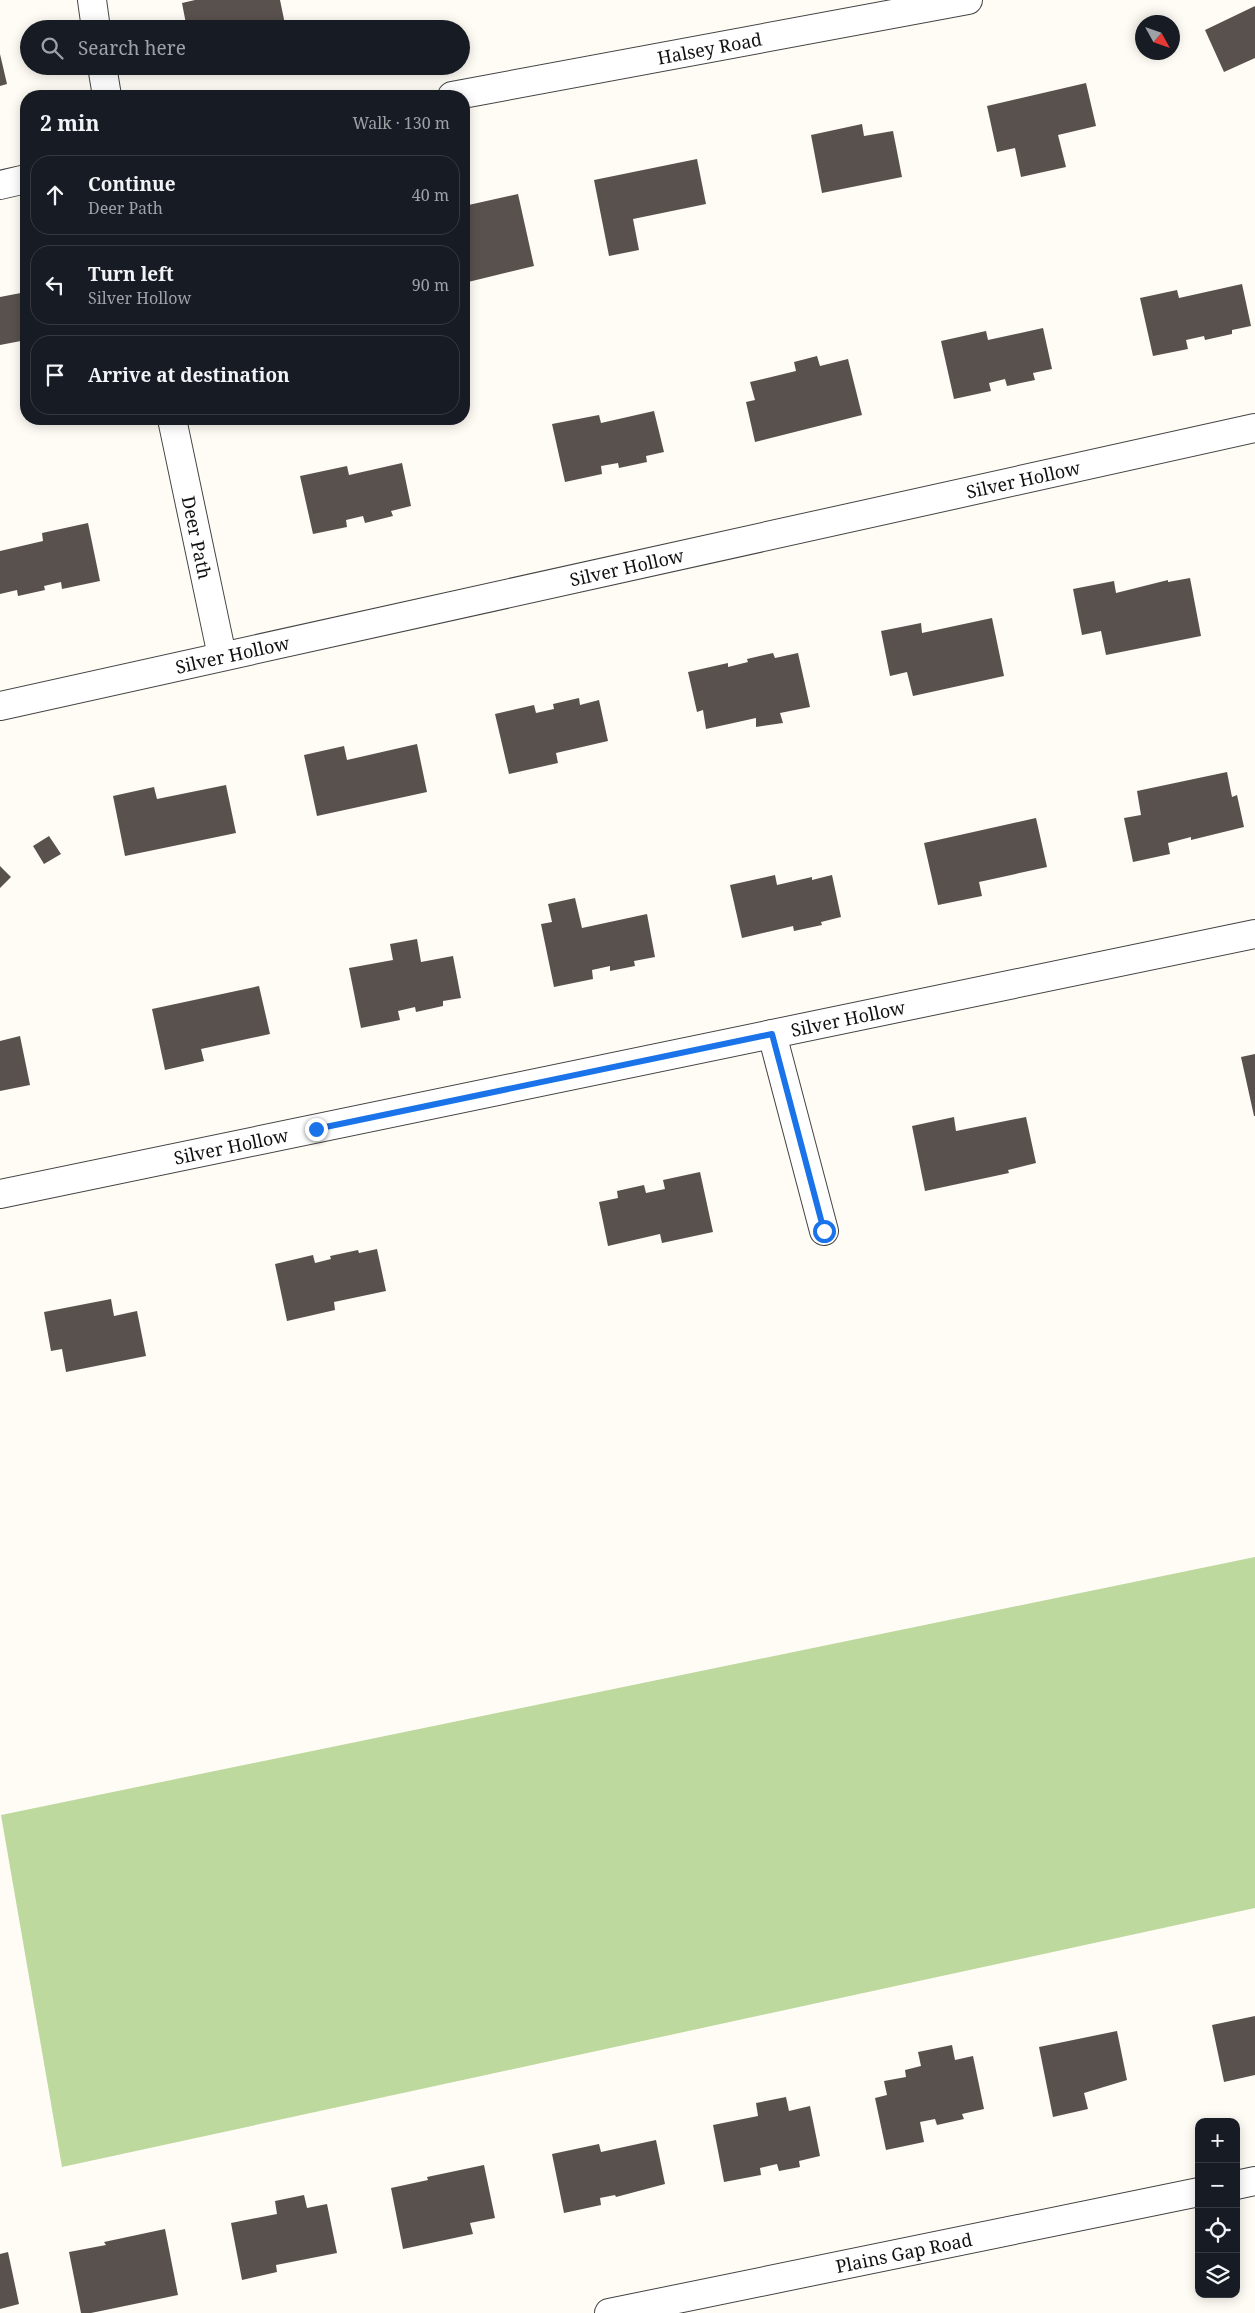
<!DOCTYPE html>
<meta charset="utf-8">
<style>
:root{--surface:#171b24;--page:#242831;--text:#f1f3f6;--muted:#9ea1a6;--line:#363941}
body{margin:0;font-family:"Noto Serif",serif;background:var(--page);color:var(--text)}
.controls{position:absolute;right:15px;bottom:15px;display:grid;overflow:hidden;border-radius:10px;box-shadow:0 2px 12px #0003}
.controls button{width:45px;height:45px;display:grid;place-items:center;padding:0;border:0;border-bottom:1px solid var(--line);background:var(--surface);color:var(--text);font:25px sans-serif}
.compass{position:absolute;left:1135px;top:15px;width:45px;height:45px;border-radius:50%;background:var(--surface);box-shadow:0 2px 12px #0003;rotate:130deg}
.stop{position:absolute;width:15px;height:15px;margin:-11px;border:4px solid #1a73e8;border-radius:50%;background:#fff}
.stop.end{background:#1a73e8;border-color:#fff;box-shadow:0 1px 5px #0008}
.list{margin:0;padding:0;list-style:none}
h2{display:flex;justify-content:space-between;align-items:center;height:65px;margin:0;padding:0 20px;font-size:21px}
h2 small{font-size:16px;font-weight:400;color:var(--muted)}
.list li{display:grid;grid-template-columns:32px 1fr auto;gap:15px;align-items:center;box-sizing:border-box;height:80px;margin:0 10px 10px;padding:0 10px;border:1px solid var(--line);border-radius:20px}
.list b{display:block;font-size:19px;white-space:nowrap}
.list p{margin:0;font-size:16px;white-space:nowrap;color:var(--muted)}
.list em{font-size:16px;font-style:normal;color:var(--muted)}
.icon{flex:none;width:28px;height:28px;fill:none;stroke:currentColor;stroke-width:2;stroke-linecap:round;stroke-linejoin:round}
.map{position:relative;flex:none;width:1255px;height:2313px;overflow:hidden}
.search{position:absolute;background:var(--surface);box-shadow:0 2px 12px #0003;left:20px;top:20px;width:450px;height:55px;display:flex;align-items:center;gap:12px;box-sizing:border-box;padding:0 18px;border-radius:28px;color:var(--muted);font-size:19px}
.panel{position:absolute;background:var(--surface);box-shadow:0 2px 12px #0003;left:20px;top:90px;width:450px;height:335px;border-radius:20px}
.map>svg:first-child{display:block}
.forest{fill:#bdd99e}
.building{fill:#59514d}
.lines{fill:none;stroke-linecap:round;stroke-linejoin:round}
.minor-casing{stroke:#444;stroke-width:30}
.minor{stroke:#fff;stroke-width:28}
.route{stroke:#1a73e8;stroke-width:6}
.labels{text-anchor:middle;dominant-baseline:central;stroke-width:5;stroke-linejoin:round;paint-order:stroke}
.street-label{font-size:18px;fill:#111;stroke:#fff}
</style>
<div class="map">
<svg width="1255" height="2313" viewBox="0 0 1255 2313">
<rect width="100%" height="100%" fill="#fffcf5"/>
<path class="forest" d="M1255 1557V1908L62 2167 1 1815Z"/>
<path class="building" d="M195 0H280L286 29H187L182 3Z
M1255 6V58L1224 72 1205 30Z
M0 54 7 84 0 86Z
M1086 83 1096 126 1058 135 1066 167 1021 177 1015 148 997 152 987 106Z
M862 124 864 136 893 131 902 177 822 193 811 135Z
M697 159 706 204 633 219 639 250 609 256 594 180Z
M518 194 534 266 464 283V206Z
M1242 284 1251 326 1232 330V334L1205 340 1204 336 1186 340 1188 349 1153 356 1140 298 1177 290 1179 298Z
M26 292V340L0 345V297Z
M1043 328 1052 369 1033 373 1035 380 1007 386 1005 379 989 383 991 391 954 399 941 341 986 331 988 340Z
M817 356 820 366 848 359 862 415 755 442 746 402 755 400 750 382 796 371 794 362Z
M654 411 664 452 646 456 647 462 619 468 618 463 601 466 602 474 565 482 552 424 599 415 601 423Z
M402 463 411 506 391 511 393 516 365 523 363 516 346 520 347 527 313 534 300 476 347 466 349 475Z
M88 523 100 581 62 589 61 582 44 586 45 590 18 596 17 590 0 594V551L43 541 42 533Z
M1190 578 1201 636 1106 655 1101 631 1082 635 1073 589 1114 581 1116 593 1168 580V582Z
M992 618 1004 676 913 696 907 672 890 676 881 631 921 623 922 633Z
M773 653 775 658 798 653 810 707 780 713 783 723 756 727V718L706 729 703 710 697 712 688 672 728 663V667L748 662 747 659Z
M579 698 580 705 599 700 608 741 556 753 558 763 509 774 495 714 534 705 536 713 554 709 553 704Z
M417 744 427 792 317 816 304 755 344 746 347 760Z
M1227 772 1232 797 1237 795 1244 827 1191 840V837L1168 843 1170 854 1133 862 1124 818 1141 815 1137 791Z
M226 785 236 833 125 856 113 796 154 787 157 799Z
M1036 818 1047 867 979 882 982 896 938 905 924 843Z
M49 836 61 854 44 864 33 846Z
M0 866 11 877 0 888Z
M775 875 777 885 812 877V880L832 875 841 917 821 922 822 925 794 931 793 926 742 938 730 885Z
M575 898 582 928 647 914 655 957 634 961 635 966 610 971V966L592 970 593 979 554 987 541 924 552 922 548 904Z
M417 939 421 962 453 956 461 998 443 1001V1006L416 1012 415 1007 398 1011 400 1020 361 1028 349 968 393 960 390 944Z
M259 986 270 1034 201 1049 204 1061 165 1070 152 1009Z
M20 1036 30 1085 0 1091V1041Z
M1255 1054V1116H1254L1241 1057Z
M954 1117 956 1131 1026 1117 1036 1163 1008 1170 1009 1173 925 1191 912 1126Z
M700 1172 713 1232 662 1243 660 1234 608 1246 599 1202 618 1198 617 1191 644 1185 646 1193 665 1189 663 1180Z
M377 1249 386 1291 334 1302 335 1310 287 1321 275 1264 313 1255 315 1263 331 1259 330 1256 358 1250 359 1253Z
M111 1299 114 1316 137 1311 146 1356 66 1372 62 1349 51 1351 44 1312Z
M1255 2016V2075L1224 2082 1212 2025Z
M1117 2031 1127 2080 1084 2093 1088 2109 1053 2117 1039 2047Z
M952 2045 955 2060 973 2056 984 2109 962 2114 964 2119 937 2125 935 2119 920 2122 924 2142 886 2150 875 2098 887 2095 884 2081 906 2077 905 2070 921 2066 918 2052Z
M786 2097 789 2111 810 2106 820 2156 799 2161 800 2167 779 2171 777 2164 760 2168 761 2175 724 2182 713 2125 758 2116 756 2103Z
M656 2140 665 2184 616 2197 615 2195 600 2198 601 2205 564 2213 552 2154 599 2144 601 2152Z
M484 2165 495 2218 470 2223 473 2234 403 2249 391 2188 428 2180 427 2177Z
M304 2195 307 2208 327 2204 337 2253 276 2265 277 2272 242 2280 231 2223 277 2214 275 2201Z
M165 2229 178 2295 91 2313H81L69 2252 106 2245 104 2242Z
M8 2252 19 2304 0 2309V2254Z"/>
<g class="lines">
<defs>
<g id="minor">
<path d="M92 0 96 29"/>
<path d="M102 66 107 96"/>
<path id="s1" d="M452 96 968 0"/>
<path d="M0 185 26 179"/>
<path id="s2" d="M172 419 222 656"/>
<path id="s3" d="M0 706 1255 428"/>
<path d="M772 1034 824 1231"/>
<path id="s4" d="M0 1194 1255 934"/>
<path d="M1236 2185 1255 2181"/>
<path id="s5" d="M609 2313 1199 2192"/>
</g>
</defs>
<use href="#minor" class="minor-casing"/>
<use href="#minor" class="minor"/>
</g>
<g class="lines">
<path class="route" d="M316 1129 772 1034 824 1231"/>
</g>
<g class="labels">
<g class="street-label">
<text stroke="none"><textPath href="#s1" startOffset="262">Halsey Road</textPath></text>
<text stroke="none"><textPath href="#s3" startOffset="1048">Silver Hollow</textPath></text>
<text stroke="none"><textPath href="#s2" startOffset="121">Deer Path</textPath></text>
<text stroke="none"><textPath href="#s3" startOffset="642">Silver Hollow</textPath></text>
<text stroke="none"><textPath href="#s3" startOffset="238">Silver Hollow</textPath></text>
<text stroke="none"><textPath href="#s4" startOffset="866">Silver Hollow</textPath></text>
<text stroke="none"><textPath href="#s4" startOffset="236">Silver Hollow</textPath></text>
<text stroke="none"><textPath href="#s5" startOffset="301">Plains Gap Road</textPath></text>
</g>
</g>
</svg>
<div class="controls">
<button>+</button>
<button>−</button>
<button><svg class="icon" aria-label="locate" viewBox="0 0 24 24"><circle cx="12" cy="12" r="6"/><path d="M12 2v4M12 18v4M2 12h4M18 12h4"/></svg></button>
<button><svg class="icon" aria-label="layers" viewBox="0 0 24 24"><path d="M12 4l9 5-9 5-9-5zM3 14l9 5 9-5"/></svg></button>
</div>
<svg class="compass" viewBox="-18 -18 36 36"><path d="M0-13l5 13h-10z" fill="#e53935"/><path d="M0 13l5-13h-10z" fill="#9ea1a6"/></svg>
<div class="stop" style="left:824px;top:1231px"></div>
<div class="stop end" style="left:316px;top:1129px"></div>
<div class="search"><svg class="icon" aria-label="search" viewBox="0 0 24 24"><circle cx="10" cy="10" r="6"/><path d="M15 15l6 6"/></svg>Search here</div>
<section class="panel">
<h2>2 min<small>Walk · 130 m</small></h2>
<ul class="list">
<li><svg class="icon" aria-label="ahead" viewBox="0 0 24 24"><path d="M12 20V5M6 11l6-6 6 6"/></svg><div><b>Continue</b><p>Deer Path</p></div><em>40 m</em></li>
<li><svg class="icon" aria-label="left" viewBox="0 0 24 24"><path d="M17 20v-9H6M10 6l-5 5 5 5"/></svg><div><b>Turn left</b><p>Silver Hollow</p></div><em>90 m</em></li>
<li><svg class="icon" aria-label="arrive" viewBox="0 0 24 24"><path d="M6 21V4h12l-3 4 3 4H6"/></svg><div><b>Arrive at destination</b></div></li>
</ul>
</section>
</div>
